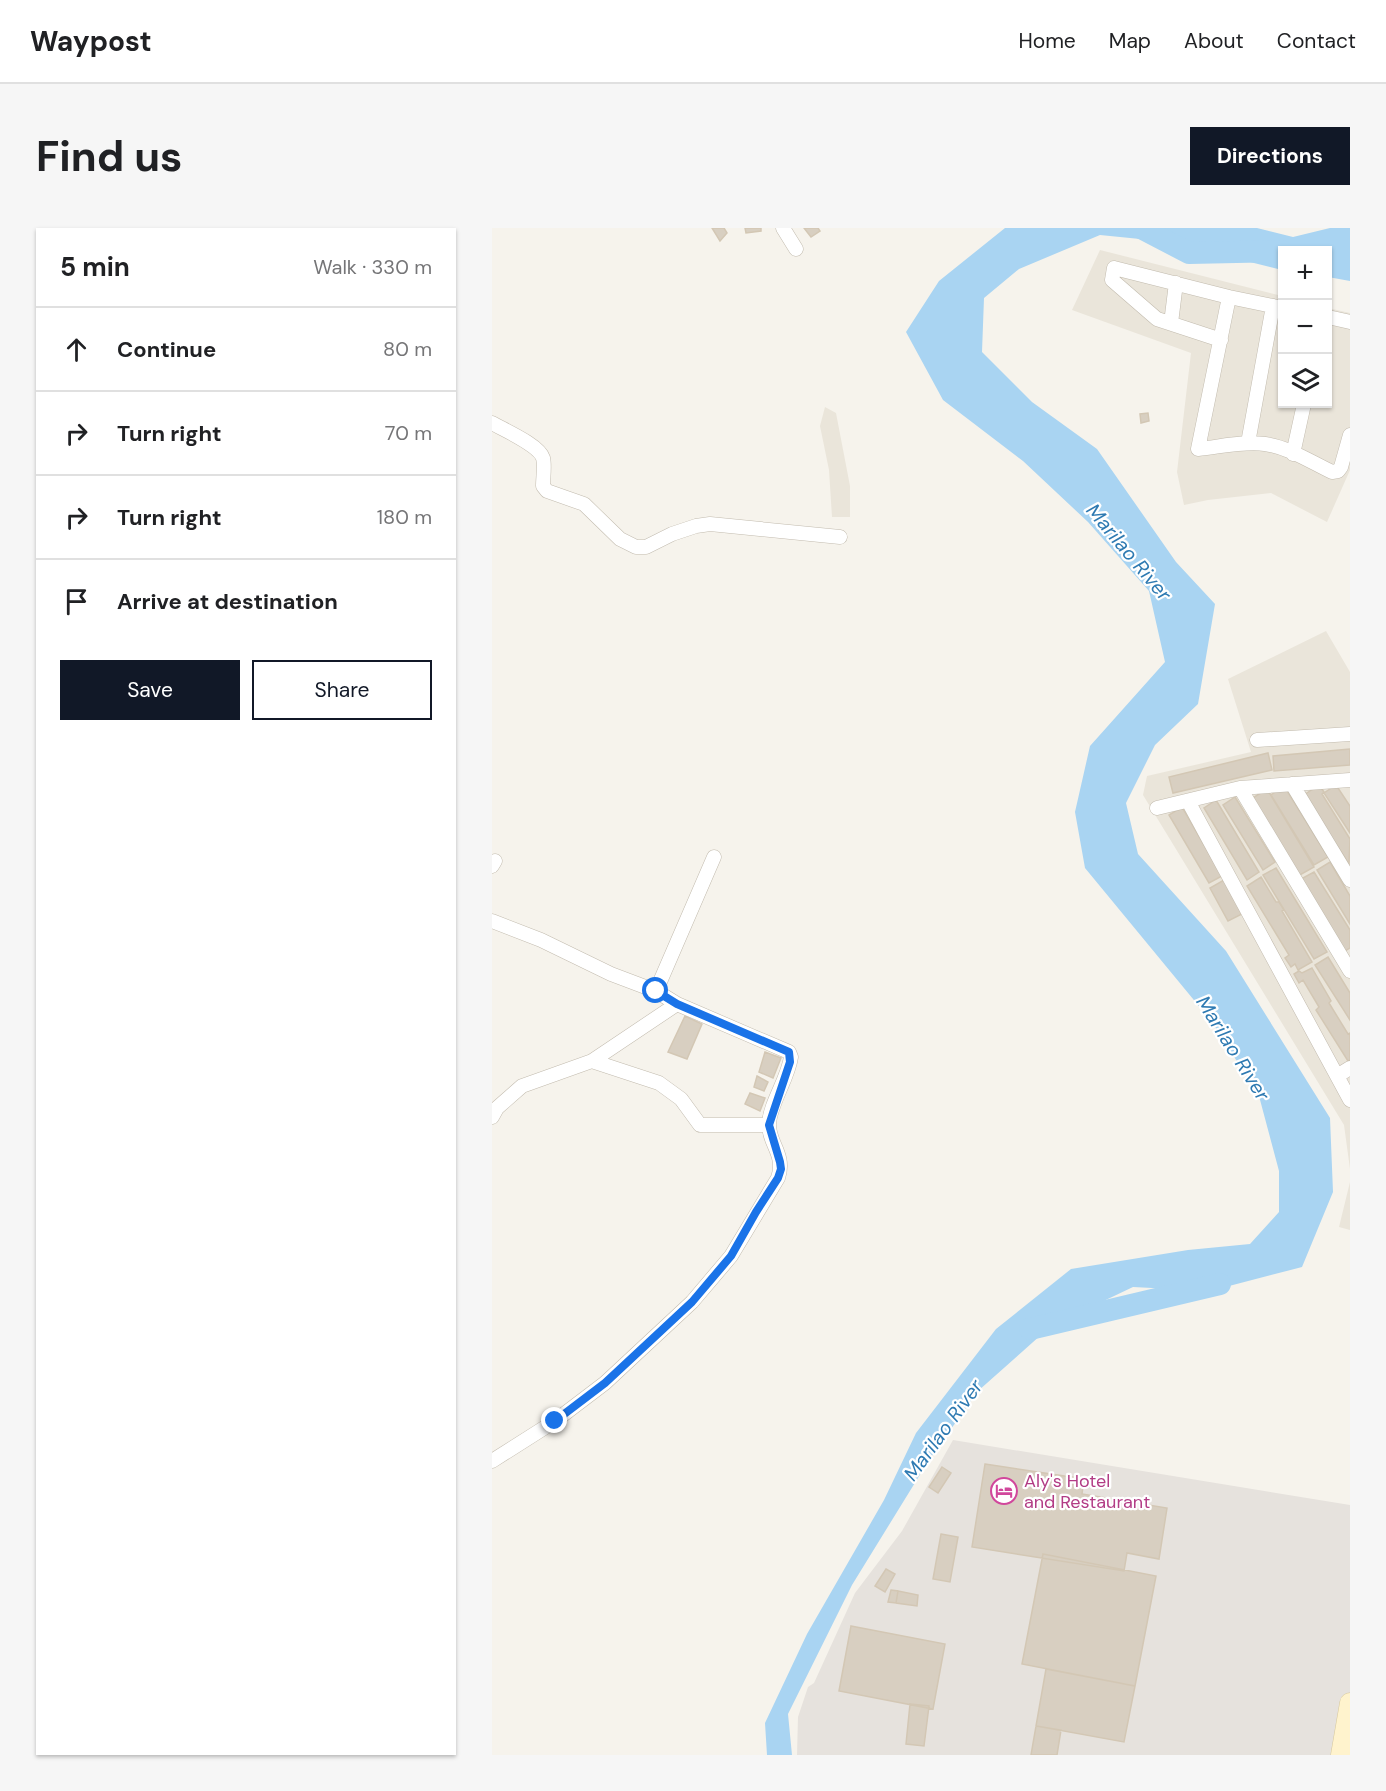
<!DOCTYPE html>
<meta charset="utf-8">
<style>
:root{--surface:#fff;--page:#f6f6f6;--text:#202124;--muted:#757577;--line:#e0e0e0;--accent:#111827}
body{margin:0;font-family:"DM Sans",sans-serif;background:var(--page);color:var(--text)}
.controls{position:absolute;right:18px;top:18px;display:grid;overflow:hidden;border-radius:0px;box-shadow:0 2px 4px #0004}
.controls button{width:54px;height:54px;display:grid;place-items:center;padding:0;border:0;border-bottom:2px solid var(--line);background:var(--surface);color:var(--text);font:30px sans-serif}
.stop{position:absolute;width:18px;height:18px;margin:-14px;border:4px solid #1a73e8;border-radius:50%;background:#fff}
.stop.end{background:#1a73e8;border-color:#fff;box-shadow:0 2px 6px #0008}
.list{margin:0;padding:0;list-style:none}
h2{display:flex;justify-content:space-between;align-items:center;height:78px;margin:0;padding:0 24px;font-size:26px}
h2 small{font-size:20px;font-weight:400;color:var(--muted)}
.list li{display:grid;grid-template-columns:39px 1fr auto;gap:18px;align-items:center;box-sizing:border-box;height:84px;padding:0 24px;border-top:2px solid var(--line)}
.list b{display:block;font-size:22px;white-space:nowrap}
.list em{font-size:20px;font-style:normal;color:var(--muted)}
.actions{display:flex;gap:12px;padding:18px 24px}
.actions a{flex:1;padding:14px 0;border:2px solid var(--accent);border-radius:0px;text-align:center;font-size:21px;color:var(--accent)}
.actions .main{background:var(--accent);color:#fff}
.icon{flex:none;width:33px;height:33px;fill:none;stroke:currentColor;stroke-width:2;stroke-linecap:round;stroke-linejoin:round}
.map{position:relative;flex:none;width:858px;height:1527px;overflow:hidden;border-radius:0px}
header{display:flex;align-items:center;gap:36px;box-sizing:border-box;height:84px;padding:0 30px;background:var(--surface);border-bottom:2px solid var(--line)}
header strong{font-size:28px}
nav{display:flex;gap:33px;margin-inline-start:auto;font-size:21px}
.intro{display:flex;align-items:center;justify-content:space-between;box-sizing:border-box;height:144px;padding:0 36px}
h1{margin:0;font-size:42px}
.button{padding:15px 27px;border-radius:0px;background:var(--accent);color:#fff;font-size:21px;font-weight:700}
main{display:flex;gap:36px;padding:0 36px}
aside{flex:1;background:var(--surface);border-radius:0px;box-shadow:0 2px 4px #0004}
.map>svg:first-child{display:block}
.residential{fill:#eae5da}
.industrial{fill:#e6e2dd}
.water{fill:#a9d4f2}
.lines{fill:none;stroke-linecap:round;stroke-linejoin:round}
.river{stroke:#a9d4f2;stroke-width:22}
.building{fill:#d8cfc1;stroke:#d3c7b4;stroke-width:1.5}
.street-casing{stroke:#c2bbae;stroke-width:15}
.secondary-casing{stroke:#d6c79b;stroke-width:21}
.street{stroke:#fff;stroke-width:14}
.secondary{stroke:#fff3cd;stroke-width:20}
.route{stroke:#1a73e8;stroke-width:8}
.labels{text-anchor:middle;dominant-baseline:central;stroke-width:4.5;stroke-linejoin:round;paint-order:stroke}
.hotel-label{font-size:18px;fill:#b23c85;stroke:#fff;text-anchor:start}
.water-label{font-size:20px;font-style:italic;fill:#2e7ab2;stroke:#fff}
</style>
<header>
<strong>Waypost</strong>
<nav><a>Home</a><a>Map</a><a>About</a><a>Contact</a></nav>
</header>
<div class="intro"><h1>Find us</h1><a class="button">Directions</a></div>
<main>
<aside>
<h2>5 min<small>Walk · 330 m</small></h2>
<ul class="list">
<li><svg class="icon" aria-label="ahead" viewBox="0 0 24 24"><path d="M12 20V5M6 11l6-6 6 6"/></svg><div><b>Continue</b></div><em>80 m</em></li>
<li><svg class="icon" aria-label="right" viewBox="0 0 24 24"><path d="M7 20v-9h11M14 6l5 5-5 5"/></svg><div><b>Turn right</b></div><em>70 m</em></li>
<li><svg class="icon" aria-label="right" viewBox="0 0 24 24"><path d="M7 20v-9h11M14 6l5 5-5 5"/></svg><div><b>Turn right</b></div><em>180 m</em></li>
<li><svg class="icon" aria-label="arrive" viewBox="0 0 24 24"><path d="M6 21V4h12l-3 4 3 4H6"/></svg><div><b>Arrive at destination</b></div></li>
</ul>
<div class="actions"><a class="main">Save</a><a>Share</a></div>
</aside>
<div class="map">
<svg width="858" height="1527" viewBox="0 0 858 1527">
<rect width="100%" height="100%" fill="#f6f3ec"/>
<path class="residential" d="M608 22 790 68V176H836V80L858 85V242L835 294 779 265 716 272 692 277 685 244 699 125 580 82Z
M333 179 344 185 358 258V289H340L337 242 328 198Z
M834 403 858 444V941L852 897 651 567 655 548 759 524 736 451Z
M858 954V1002L847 999Z"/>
<path class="industrial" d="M461 1212 858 1277V1527H305L306 1489 316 1459 322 1455 363 1365 410 1303Z"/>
<path class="water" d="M513 0H765L801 9 838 0H858V53L836 49V22H790V42L678 14 608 7 527 41 492 70 490 124 540 174 605 221 684 334 723 376 706 476 663 517 634 575 646 626 734 723 838 890 841 964 810 1039 718 1063 641 1059 559 1098 486 1163 437 1232 360 1357 296 1486 300 1527H275L273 1495 315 1406 392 1272 424 1205 504 1101 579 1041 696 1022 758 1016 787 984V943L767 868 720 794 593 640 583 584 598 518 673 434 657 363 596 294 531 233 451 172 414 104 447 53Z"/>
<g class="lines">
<path class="river" d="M649 0 697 25 790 23
M538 1101 728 1056"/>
</g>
<path class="building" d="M220 0H232L235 5 228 13Z
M253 0H269V3L254 5Z
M312 0H326L328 3 319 9Z
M656 185 657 193 649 195 648 186Z
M858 521V537L782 543 781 528Z
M776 525 780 542 681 565 677 549Z
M827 557 832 564 830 566 858 611 857 636 812 567Z
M844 557 858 578V605L832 565Z
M792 558 836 629 822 637 779 567Z
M775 561 822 639 806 648 759 571Z
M743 569 783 634 771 642 731 577Z
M724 572 767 644 755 652 712 580Z
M690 579 730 648 717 655 677 587Z
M838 634 858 668V696L825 642Z
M784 640 835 724 822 731 771 647Z
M822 644 858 702V720L853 723 809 651Z
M769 649 784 674H787L792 682 790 683 820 734 806 742 803 736 799 739 793 730 797 727 755 658Z
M732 652 750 686 736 693 718 660Z
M836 729 858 765V792L823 737Z
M820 740 839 773 837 775 856 806 858 805V832L856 833 824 782 827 779 811 752 807 755 802 746 807 743 810 745Z
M193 788 210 796 195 831 176 824Z
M273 824 289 830 281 850 267 844Z
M265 848 276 854 272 863 262 859Z
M258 865 273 870 268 883 253 876Z
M493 1236 592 1251 590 1266 675 1280 667 1331 635 1325 632 1343 480 1319Z
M450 1239 459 1245 446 1265 437 1259Z
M449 1306 466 1309 458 1354 441 1351Z
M551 1326 664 1348 643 1458 530 1436Z
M394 1341 403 1346 393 1364 383 1358Z
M399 1362 406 1363 404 1375 396 1374Z
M406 1363 426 1367 425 1378 404 1375Z
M359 1398 453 1416 441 1481 347 1463Z
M554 1441 643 1458 632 1514 544 1498Z
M418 1476 437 1478 432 1518 414 1516Z
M544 1498 569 1502 565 1527H539Z"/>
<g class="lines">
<defs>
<path id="street" d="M291 0 304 21
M790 80 737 69 706 221C728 219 751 213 773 216 796 219 819 234 840 244L846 243 849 239 858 207
M836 89 858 94
M679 95 684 55
M729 112 665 91 620 52 622 40 737 69
M0 195C12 202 47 217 51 230 53 237 51 250 51 258L55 263 92 276 128 311 144 319H154L180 306 204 298 218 296 348 309
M756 215 781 78
M801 226 812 176
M765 512 858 506
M800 556 858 652
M748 560 858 743
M696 573 858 872
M665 580 748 560 858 552
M0 638 3 633
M0 693 49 712 119 746 164 763 185 776 297 824 299 829C296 851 278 875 277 896 276 915 294 926 286 950L239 1028 200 1074 113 1155 63 1193 0 1233
M164 763 222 629
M100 833 167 855 189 871 208 897H277
M845 848 858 840
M0 889 5 880 30 858 100 833 185 776"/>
<path id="secondary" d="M849 1527 858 1475"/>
</defs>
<use href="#street" class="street-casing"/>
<use href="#secondary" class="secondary-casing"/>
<use href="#street" class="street"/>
<use href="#secondary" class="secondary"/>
</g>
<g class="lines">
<path class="route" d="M63 1193 113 1155 200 1074 239 1028 264 984 286 950 289 941 288 934 277 897 298 834 297 824 185 776 164 763"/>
</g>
<defs>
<symbol id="hotel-ring" viewBox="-11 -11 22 22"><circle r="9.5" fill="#fff" stroke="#d1479c" stroke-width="1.5"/><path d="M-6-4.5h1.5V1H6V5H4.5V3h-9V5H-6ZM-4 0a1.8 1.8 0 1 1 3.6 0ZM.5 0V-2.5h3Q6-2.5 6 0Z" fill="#d1479c"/></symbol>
</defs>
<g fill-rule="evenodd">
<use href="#hotel-ring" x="497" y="1248" width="30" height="30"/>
</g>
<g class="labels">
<g class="hotel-label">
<text x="532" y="1253">Aly's Hotel<tspan x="532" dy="21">and Restaurant</tspan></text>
</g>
<g class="water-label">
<text transform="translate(637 324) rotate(50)">Marilao River</text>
<text transform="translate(741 820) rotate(58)">Marilao River</text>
<text transform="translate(451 1202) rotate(-54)">Marilao River</text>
</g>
</g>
</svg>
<div class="controls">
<button>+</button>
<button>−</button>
<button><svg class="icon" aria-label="layers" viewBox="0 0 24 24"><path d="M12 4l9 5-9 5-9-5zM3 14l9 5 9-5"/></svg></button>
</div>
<div class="stop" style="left:164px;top:763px"></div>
<div class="stop end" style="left:63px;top:1193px"></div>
</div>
</main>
